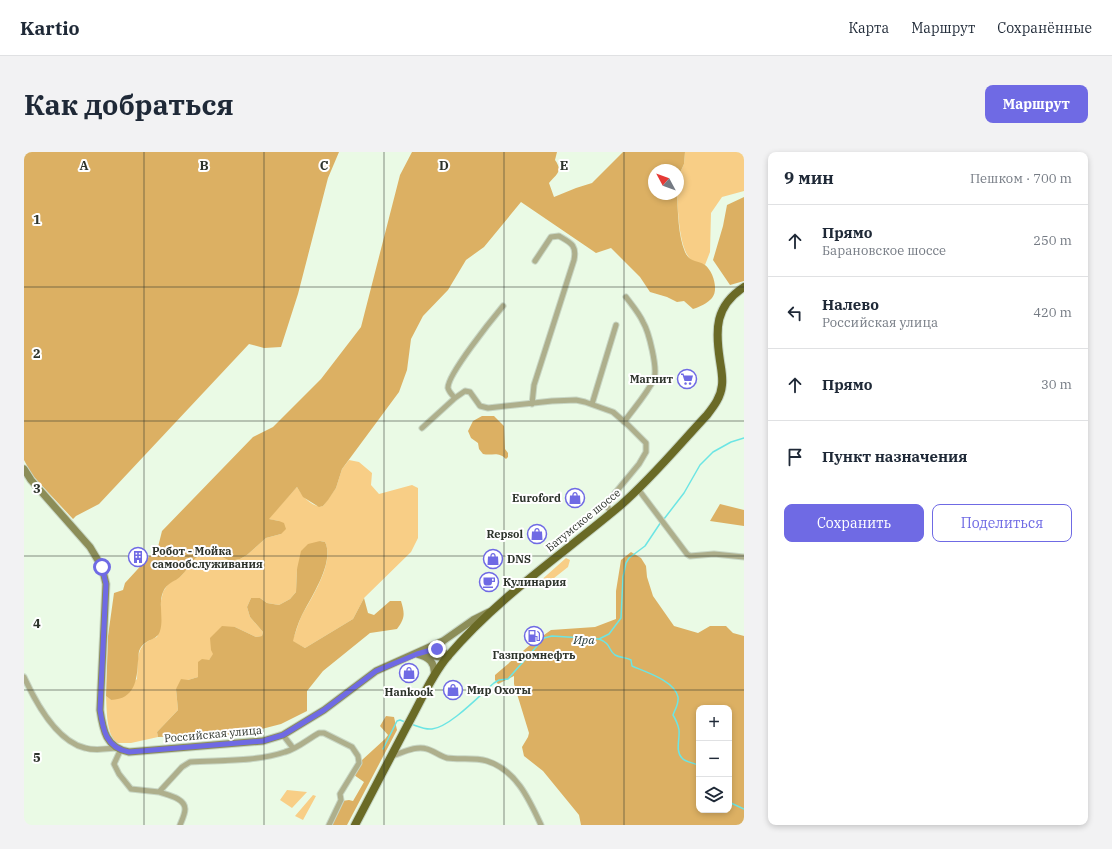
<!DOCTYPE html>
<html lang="ru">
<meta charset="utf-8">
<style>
:root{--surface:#fff;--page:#f2f2f3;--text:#1f2937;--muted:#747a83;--line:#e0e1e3;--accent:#6f6ae4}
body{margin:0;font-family:"IBM Plex Serif",serif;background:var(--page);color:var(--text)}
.controls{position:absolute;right:12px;bottom:12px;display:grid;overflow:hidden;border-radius:8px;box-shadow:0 2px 6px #0003}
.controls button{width:36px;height:36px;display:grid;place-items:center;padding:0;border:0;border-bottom:1px solid var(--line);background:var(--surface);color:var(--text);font:20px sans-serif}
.compass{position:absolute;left:624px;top:12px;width:36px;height:36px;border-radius:50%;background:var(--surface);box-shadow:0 2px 6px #0003;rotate:311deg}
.stop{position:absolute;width:12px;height:12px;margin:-9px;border:3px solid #6f6ae4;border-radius:50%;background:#fff}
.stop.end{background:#6f6ae4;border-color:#fff;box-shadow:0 1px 4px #0008}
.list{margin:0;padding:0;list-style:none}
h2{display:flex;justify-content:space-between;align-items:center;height:52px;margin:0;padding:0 16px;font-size:17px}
h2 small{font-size:13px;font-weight:400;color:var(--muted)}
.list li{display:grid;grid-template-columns:26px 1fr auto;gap:12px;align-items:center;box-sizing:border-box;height:72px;padding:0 16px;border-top:1px solid var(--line)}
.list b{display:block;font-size:15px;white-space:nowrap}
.list p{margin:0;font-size:13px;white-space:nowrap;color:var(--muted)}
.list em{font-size:13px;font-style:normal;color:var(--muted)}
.actions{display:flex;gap:8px;padding:12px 16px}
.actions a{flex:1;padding:9px 0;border:1px solid var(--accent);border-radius:8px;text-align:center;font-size:14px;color:var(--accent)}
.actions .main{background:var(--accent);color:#fff}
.icon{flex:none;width:22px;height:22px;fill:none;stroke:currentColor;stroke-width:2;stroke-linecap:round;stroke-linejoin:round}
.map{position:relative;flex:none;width:720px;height:673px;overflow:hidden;border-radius:8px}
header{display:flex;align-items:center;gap:24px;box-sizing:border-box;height:56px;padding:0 20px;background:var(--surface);border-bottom:1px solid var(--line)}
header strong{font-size:19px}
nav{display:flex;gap:22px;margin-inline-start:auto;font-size:14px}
.intro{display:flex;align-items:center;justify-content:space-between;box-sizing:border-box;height:96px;padding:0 24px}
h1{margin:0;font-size:28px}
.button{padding:10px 18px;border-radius:8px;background:var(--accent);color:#fff;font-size:14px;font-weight:700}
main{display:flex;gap:24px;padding:0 24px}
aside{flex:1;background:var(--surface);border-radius:8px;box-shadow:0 2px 6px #0003}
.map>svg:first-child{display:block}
.green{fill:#f8ce86}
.forest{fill:#dcb063;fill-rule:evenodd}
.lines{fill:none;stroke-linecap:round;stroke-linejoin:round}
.stream{stroke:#6ce5e4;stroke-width:1.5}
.minor-casing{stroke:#c8d6c4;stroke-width:7}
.secondary-casing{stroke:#c8d6c4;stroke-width:9}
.trunk-casing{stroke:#c8d6c4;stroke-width:10}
.minor{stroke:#aeaf8c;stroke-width:5}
.secondary{stroke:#8c8d58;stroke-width:7}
.trunk{stroke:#6a6a26;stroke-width:8}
.route{stroke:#6f6ae4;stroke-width:5}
.grid{fill:none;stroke:#2d332b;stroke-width:1;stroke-opacity:0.55}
.labels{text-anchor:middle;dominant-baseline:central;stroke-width:4;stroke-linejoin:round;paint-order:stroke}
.poi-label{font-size:11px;font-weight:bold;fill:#2d332b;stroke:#fff;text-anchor:start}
.street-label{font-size:11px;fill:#2d332b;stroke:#fff}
.water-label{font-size:12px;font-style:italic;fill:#1f3535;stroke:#fff}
.grid-label{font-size:13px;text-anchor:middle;font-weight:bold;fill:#2d332b;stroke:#fff;stroke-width:4;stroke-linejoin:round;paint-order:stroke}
</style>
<header>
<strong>Kartio</strong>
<nav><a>Карта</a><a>Маршрут</a><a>Сохранённые</a></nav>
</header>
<div class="intro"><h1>Как добраться</h1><a class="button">Маршрут</a></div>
<main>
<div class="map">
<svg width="720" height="673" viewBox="0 0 720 673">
<rect width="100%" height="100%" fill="#eafae5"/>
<path class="green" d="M661 0H720V39L698 45 687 61 686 100 681 113C677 112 672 111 669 109 655 101 654 58 653 42H654V25L660 12Z
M325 308 335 310 348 321 347 333 355 342 388 333 394 336V386L387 400 340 446 329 467 281 496 268 489C272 481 274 471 278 463 288 445 311 410 301 390L296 389 273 417 272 440 266 447 255 453 243 451 236 446H227L223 455 226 465 239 480 238 484 232 485 211 475 185 508 174 517V525L164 528 152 537 154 558 133 580 134 585 107 591H92C82 579 83 559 82 544L87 548 113 527C115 506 110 493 133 485L137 472V449L139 440 144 432 157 424 171 407 188 394 196 404 206 409 216 407 223 403 242 386 257 382 255 369 244 367 273 335C278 343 287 356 299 354L312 336 318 317Z
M542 406 546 408 544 415 520 434H513L514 431Z
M263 638 283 640 268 656 256 648Z
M289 643 292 644 279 668 271 664Z"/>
<path class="forest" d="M0 0H315L304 26 274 142 257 195 240 196 225 192 75 352 52 364 49 367 8 323 0 308Z
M388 0H533L531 8C539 19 533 22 525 31L530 45 552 36 568 31 599 0H661L660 12 654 25V18H630V42H653C654 61 654 83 661 100 666 111 674 108 681 113 689 119 695 138 688 146 684 151 675 155 669 157L660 149 653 150 643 145 626 140 616 125 587 96 572 101 497 50 460 95 442 108 424 138 399 164 387 187 383 218 375 240 318 317 312 336 304 348 299 354 295 355 279 345 273 335 245 367 255 369 260 371 262 377 257 382 242 386 223 403 216 407 206 409 196 404 188 394C182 398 176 402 171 407 166 412 162 419 157 424 151 430 143 430 139 440 134 452 140 467 136 479 133 489 122 486 116 497 114 500 115 505 114 509 113 528 111 547 87 548L82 544 84 484 90 441 99 438 101 431 134 395 138 379 229 285 249 275 297 227 337 175 376 23Z
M720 45V129L706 133 689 108 699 74 703 53Z
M458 264H470L480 274 481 297 484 301V305L482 307C474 299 469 304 459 302L455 297 454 291 447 286 444 279 449 269Z
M696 352 720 358V374L686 369Z
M296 389 301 390C311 410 287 445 278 463 274 471 271 481 269 489L281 496 329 467 340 446 344 461 350 463 366 449H377C381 462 381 466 373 477L346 481 299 519 283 539V559L257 572 218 582 134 585 133 580 154 558 152 537 157 527 164 528 174 525V510L178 507 185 508 189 502 187 498 186 486 198 474 211 475 232 485 238 484 239 480 226 465 223 455 227 446H236L243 451 255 453 266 447 272 440 273 417 277 399 284 392Z
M607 400 617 406 622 414 623 425 629 444 650 474 674 481 686 474H702L709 481 720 484V673H557L555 663 519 619 500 604 498 595 504 585 505 581 490 532V524L474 532 471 528V523L506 493 527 478 571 475 592 467V439L597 408ZM675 556H705V658H675Z
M362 564 370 565 373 578 323 673H306L318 649 325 648 329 649 340 630 330 623 338 608 361 587 364 583 356 574Z"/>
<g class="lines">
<path class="stream" d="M640 367 660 341 676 313 689 300 707 290 720 286
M575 487C588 492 583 497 591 503 596 506 602 505 607 508L608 514C622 520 651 529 654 545 655 552 651 557 649 563 652 568 654 572 655 578 656 587 651 599 658 606 662 611 670 610 675 614
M387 572C393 574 401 578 408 577 426 575 456 543 470 531L475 528 484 527 520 486 528 484 575 487 585 482 597 466 599 425 602 411 605 406 621 394 637 370
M359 597 373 569 376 568 381 570
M705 638 707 651 720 657"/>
<defs>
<path id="minor" d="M431 246C428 243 425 240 424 236 423 223 469 166 479 154
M508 252 510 233 550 108C553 93 547 91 535 84L527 85 511 109
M568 252 592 173
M600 270C610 256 623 242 630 227 634 217 625 180 619 170 615 161 608 153 602 145
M398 276 431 246 441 239 446 240 456 254 464 256 528 249 552 248 561 250 589 260 604 273 622 291V300L615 312 582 352 587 361
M614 337 663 402 666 404 690 402 720 405
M0 525C11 549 32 589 61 596 71 599 81 597 92 596
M259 583 269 596
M96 599 90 612 95 622 107 637 135 640 158 615 166 610C197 608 231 610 261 600 273 597 284 587 295 581H300L328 595 334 604 335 611 316 642 317 648 305 673
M368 604C378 601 392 593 403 597 410 599 416 604 423 606 436 608 450 605 463 609 492 618 505 647 517 673
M135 640C143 643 161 646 161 657 161 662 158 668 156 673"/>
<path id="secondary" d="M0 317 7 328 66 395 78 415 82 432 76 558C79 578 82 596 105 600L239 589 259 583 300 558 352 519 419 489 449 468 465 460
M405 498C413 496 419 498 424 505
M393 502C405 505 412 511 410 524
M399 502 422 506"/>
<path id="trunk" d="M331 673C348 640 366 607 383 574 396 551 407 524 424 504 474 445 539 402 597 353 628 326 655 293 683 263 690 254 697 245 698 233 699 225 697 216 696 209 691 177 691 154 720 135"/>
</defs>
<use href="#minor" class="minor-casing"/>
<use href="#secondary" class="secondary-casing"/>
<use href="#trunk" class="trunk-casing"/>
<use href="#minor" class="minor"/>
<use href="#secondary" class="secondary"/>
<use href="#trunk" class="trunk"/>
</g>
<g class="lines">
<path class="route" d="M78 415 82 432 76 558C79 578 82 596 105 600L239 589 259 583 300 558 352 519 393 502 407 498 413 497"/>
</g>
<path class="grid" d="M120 0V673M240 0V673M360 0V673M480 0V673M600 0V673M0 135H720M0 269H720M0 404H720M0 538H720"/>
<defs>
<symbol id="supermarket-ring" viewBox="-11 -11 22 22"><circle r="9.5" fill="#fff" stroke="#6f6ae4" stroke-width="1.5"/><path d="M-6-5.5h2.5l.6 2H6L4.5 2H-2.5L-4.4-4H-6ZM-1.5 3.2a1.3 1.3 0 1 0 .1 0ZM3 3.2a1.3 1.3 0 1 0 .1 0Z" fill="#6f6ae4"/></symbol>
<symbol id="shop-ring" viewBox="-11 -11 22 22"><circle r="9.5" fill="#fff" stroke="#6f6ae4" stroke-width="1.5"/><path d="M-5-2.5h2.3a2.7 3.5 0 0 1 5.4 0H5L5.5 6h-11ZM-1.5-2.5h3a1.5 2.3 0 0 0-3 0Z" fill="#6f6ae4"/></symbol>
<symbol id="building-ring" viewBox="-11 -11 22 22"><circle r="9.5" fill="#fff" stroke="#6f6ae4" stroke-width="1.5"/><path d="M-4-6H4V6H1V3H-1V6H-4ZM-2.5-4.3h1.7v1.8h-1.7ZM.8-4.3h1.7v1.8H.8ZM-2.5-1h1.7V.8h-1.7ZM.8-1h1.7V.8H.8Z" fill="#6f6ae4"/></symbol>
<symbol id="cafe-ring" viewBox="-11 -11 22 22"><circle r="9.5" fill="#fff" stroke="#6f6ae4" stroke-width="1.5"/><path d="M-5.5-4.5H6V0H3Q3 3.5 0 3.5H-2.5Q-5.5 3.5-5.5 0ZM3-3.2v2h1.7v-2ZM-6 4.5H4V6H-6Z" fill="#6f6ae4"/></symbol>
<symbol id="fuel-ring" viewBox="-11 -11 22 22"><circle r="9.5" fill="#fff" stroke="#6f6ae4" stroke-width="1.5"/><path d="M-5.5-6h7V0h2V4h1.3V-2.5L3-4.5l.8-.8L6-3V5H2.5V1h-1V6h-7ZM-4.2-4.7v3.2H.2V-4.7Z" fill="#6f6ae4"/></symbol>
</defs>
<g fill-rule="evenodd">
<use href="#supermarket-ring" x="652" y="216" width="22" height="22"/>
<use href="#shop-ring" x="540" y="335" width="22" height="22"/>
<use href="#shop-ring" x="502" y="371" width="22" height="22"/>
<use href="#building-ring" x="103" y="394" width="22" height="22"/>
<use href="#shop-ring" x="458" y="396" width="22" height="22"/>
<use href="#cafe-ring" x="454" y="419" width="22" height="22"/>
<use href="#fuel-ring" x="499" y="473" width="22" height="22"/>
<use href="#shop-ring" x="374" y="510" width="22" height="22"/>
<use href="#shop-ring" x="418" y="527" width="22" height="22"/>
</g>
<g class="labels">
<g class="poi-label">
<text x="649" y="227" text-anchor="end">Магнит</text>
<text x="537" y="346" text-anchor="end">Euroford</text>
<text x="499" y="382" text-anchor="end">Repsol</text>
<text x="128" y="399">Робот - Мойка<tspan x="128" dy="13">самообслуживания</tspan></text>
<text x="483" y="407">DNS</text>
<text x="479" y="430">Кулинария</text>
<text x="510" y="503" text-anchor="middle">Газпромнефть</text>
<text x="443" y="538">Мир Охоты</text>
<text x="385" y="540" text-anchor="middle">Hankook</text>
</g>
<g class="street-label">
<text transform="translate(559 368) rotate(-39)">Батумское шоссе</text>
<text transform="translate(189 582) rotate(-5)">Российская улица</text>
</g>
<g class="water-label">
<text x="560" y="487">Ира</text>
</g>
</g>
<g class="grid-label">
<text x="60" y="18">A</text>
<text x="180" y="18">B</text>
<text x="300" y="18">C</text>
<text x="420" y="18">D</text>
<text x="540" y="18">E</text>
<text x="13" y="72">1</text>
<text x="13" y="206">2</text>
<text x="13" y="341">3</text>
<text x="13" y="476">4</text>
<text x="13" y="610">5</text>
</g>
</svg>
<div class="controls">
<button>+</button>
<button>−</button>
<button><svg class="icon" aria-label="layers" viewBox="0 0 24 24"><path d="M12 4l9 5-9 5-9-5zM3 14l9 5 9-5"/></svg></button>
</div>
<svg class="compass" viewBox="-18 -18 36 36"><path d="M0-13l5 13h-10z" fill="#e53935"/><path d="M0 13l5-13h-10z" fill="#747a83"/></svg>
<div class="stop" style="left:78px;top:415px"></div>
<div class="stop end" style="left:413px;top:497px"></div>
</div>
<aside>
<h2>9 мин<small>Пешком · 700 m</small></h2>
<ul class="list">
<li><svg class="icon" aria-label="ahead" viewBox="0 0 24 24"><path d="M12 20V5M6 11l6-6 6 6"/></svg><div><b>Прямо</b><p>Барановское шоссе</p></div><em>250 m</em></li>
<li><svg class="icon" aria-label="left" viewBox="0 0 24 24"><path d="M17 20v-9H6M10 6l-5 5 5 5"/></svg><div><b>Налево</b><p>Российская улица</p></div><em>420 m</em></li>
<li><svg class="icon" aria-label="ahead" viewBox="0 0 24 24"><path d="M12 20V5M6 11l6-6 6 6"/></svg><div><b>Прямо</b></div><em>30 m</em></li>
<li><svg class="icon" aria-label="arrive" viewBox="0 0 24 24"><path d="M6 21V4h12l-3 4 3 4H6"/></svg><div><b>Пункт назначения</b></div></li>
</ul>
<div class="actions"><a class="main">Сохранить</a><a>Поделиться</a></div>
</aside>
</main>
